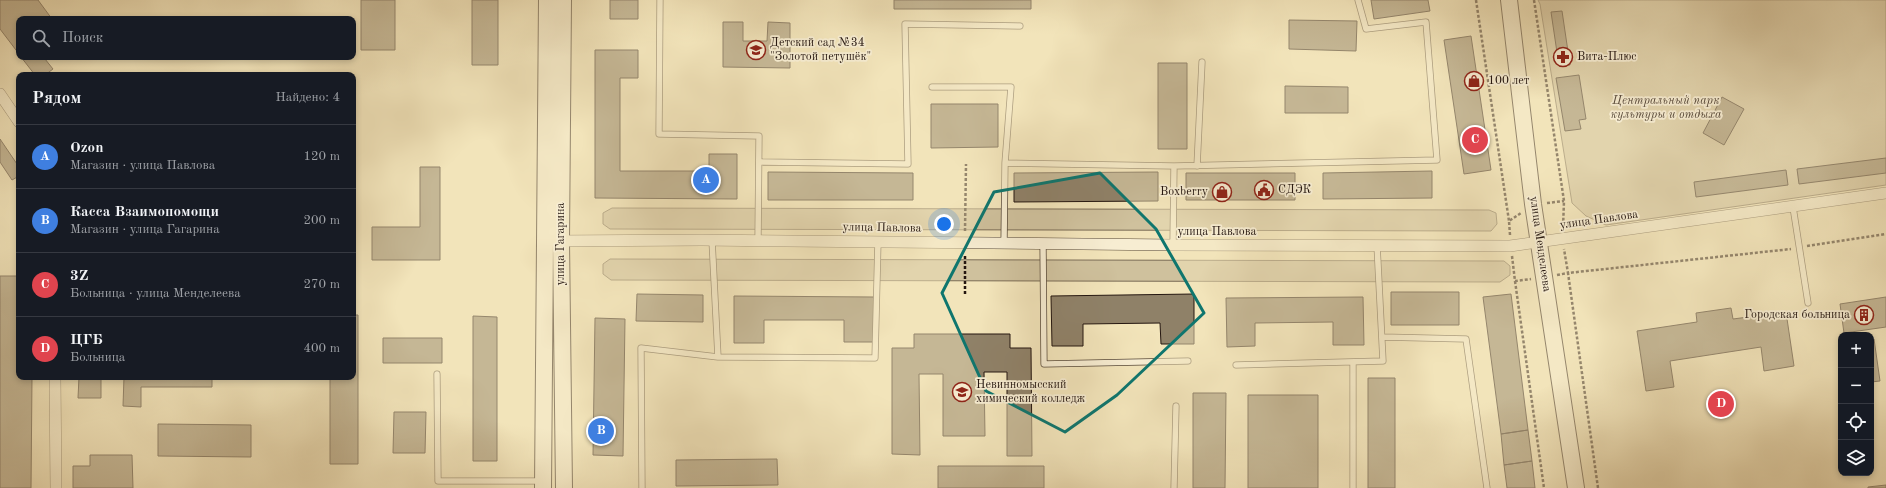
<!DOCTYPE html>
<html lang="ru">
<meta charset="utf-8">
<style>
:root{--surface:#171b24;--page:#20242c;--text:#f1f3f6;--muted:#9ea1a6;--line:#363941;--accent:#c59692}
body{margin:0;font-family:"Old Standard TT",serif;background:var(--page);color:var(--text)}
.controls{position:absolute;right:12px;bottom:12px;display:grid;overflow:hidden;border-radius:8px;box-shadow:0 2px 6px #0003}
.controls button{width:36px;height:36px;display:grid;place-items:center;padding:0;border:0;border-bottom:1px solid var(--line);background:var(--surface);color:var(--text);font:20px sans-serif}
.you{position:absolute;left:944px;top:224px;width:14px;height:14px;margin:-10px;border:3px solid #fff;border-radius:50%;background:#1a73e8;box-shadow:0 0 0 6px #1a73e833}
.badge{display:grid;place-items:center;width:26px;height:26px;border-radius:50%;background:var(--accent);color:#fff;font-size:13px;font-weight:700}
.pin{position:absolute;translate:-50% -50%;border:2px solid #fff;box-shadow:0 1px 4px #0006}
.list{margin:0;padding:0;list-style:none}
h2{display:flex;justify-content:space-between;align-items:center;height:52px;margin:0;padding:0 16px;font-size:17px}
h2 small{font-size:13px;font-weight:400;color:var(--muted)}
.list li{display:grid;grid-template-columns:26px 1fr auto;gap:12px;align-items:center;box-sizing:border-box;height:64px;padding:0 16px;border-top:1px solid var(--line)}
.list b{display:block;font-size:15px;white-space:nowrap}
.list p{margin:0;font-size:13px;white-space:nowrap;color:var(--muted)}
.list em{font-size:13px;font-style:normal;color:var(--muted)}
.icon{flex:none;width:22px;height:22px;fill:none;stroke:currentColor;stroke-width:2;stroke-linecap:round;stroke-linejoin:round}
.map{position:relative;flex:none;width:1886px;height:488px;overflow:hidden}
.search{position:absolute;background:var(--surface);box-shadow:0 2px 6px #0003;left:16px;top:16px;width:340px;height:44px;display:flex;align-items:center;gap:10px;box-sizing:border-box;padding:0 14px;border-radius:8px;color:var(--muted);font-size:15px}
.panel{position:absolute;background:var(--surface);box-shadow:0 2px 6px #0003;left:16px;top:72px;width:340px;height:308px;border-radius:8px}
.map>svg:first-child{display:block}
.green{fill:#cfc19d;stroke:#7a6c56}
.building{fill:#8f8168;stroke:#241610}
.lines{fill:none;stroke-linecap:round;stroke-linejoin:round}
.lane-casing{stroke:#584a3a;stroke-width:7}
.street-casing{stroke:#584a3a;stroke-width:12}
.secondary-casing{stroke:#241610;stroke-width:18}
.path{stroke:#241610;stroke-width:2.5;stroke-dasharray:3 2;stroke-linecap:butt}
.lane{stroke:#f7edd2;stroke-width:5.5}
.street{stroke:#f7edd2;stroke-width:11}
.secondary{stroke:#f7edd2;stroke-width:16}
.marked{fill:none;stroke:#0f766e;stroke-width:3;stroke-linejoin:round}
.labels{text-anchor:middle;dominant-baseline:central;stroke-width:3.5;stroke-linejoin:round;paint-order:stroke}
.poi-label{font-size:12px;fill:#241610;stroke:#f7edd2;text-anchor:start}
.park-label{font-size:12px;font-style:italic;fill:#57493a;stroke:#f7edd2}
.street-label{font-size:12px;fill:#241610;stroke:#f7edd2}
</style>
<div class="map">
<svg width="1886" height="488" viewBox="0 0 1886 488">
<rect width="100%" height="100%" fill="#f2e4ba"/>
<filter id="stains"><feTurbulence type="fractalNoise" baseFrequency=".005" numOctaves="4"/><feColorMatrix values="0 0 0 0 .2 0 0 0 0 .09 0 0 0 0 .02 0 0 0 .5 -.17"/></filter>
<radialGradient id="worn" r=".72"><stop offset=".6" stop-color="#630" stop-opacity="0"/><stop offset="1" stop-color="#630" stop-opacity=".3"/></radialGradient>
<path class="green" d="M1538 0H1886V185L1606 225 1586 216 1572 203 1540 4Z
M612 208 1489 210 1496 213 1497 224 1491 231 610 229 603 224V213Z
M610 259 1504 261 1510 266V275L1500 282 611 280 603 274V264Z"/>
<path class="building" d="M0 0H38L52 19H19V54L0 29Z
M361 0H395V50H361Z
M472 0H498V65H472Z
M610 0H638V19H610Z
M894 0H1031V9H894Z
M1371 0H1428L1430 11 1374 19Z
M1562 11 1570 65 1559 66 1551 12Z
M1289 20 1357 21 1356 51 1289 49Z
M723 22H743V41H767L768 22 790 23V68L723 67Z
M1471 36 1491 170 1464 174 1444 40Z
M595 50H638V78H620V171H709V154H737V199L595 198Z
M21 57H47L45 59 53 69 45 75H35Z
M1158 63H1187V149H1158Z
M1579 75 1586 119 1579 120 1581 129 1565 131 1556 78Z
M1285 86 1348 87V113H1285Z
M1722 97 1744 109 1724 145 1703 133Z
M931 104H998V147L931 148Z
M0 139 19 167V176L12 180 0 162Z
M1886 158V173L1799 184 1797 169Z
M420 167H440V260H372V227H420Z
M1786 170 1788 185 1696 197 1694 182Z
M1432 171V198L1323 199V173Z
M768 172 913 173V200H768Z
M1158 172V201L1014 202V173Z
M1186 173H1295V200H1186Z
M19 186V225H18L17 187Z
M17 239H19V377H32L31 488H0V276H17Z
M1391 292H1459V325H1391Z
M637 294 703 295V322L636 321Z
M1194 294V344H1161L1160 323 1083 324V346H1052L1051 296Z
M1511 294 1528 430 1501 434 1483 297Z
M734 296 874 297V342H844V320H764V343H734Z
M1363 297 1364 345H1333V322L1255 323V346L1227 347 1226 298Z
M1886 297V327L1844 333 1840 304Z
M1731 308 1733 319 1786 312 1794 366 1764 371 1761 347 1670 361 1674 387 1646 391 1637 331 1697 322 1696 313Z
M353 315H358V464H330V377H353Z
M473 316 497 317V461H473Z
M595 318 625 319 623 456 593 455Z
M914 334H1010V348H1031L1032 456H1007V372H984L985 436H943V374H919L920 455 892 454V348H914Z
M383 338H442V363H383Z
M1874 339 1880 381 1871 382V340Z
M79 377H101V398H78Z
M124 377H212V387H141V407L123 406Z
M1368 378H1395V488H1368Z
M1193 393H1226L1225 488H1193Z
M1248 395H1318V488H1248Z
M394 412H426L425 453H393Z
M158 424 251 425V457L158 456Z
M1528 430 1532 461 1504 465 1501 434Z
M90 455H132L133 488H73V466H90Z
M777 459 778 485 676 486V460Z
M1532 461 1535 488H1507L1504 465Z
M938 466H1044V488H938Z
M1886 485V488H1868V487Z"/>
<g class="lines">
<defs>
<path id="lane" d="M660 0 659 134 759 136 758 240
M932 87H1011L1005 163 1004 243
M759 162 908 164 905 24 1020 26
M1005 163 1174 166 1173 245
M1174 166 1437 160 1426 22 1366 29 1358 0
M1197 166 1202 62
M1793 207 1808 303
M712 240 718 357 875 358 878 241
M1043 243 1044 364 1188 361
M1382 337 1466 339 1487 488
M1236 365 1383 361 1377 245
M437 374 438 481H543
M642 488 641 348 718 357
M1174 488 1176 406
M1353 488V362"/>
<path id="street" d="M0 94 19 122
M554 241 702 240 1173 245 1510 246 1886 193
M55 377 56 488"/>
<path id="secondary" d="M563 0 561 241 564 488
M1509 0 1533 204 1576 488
M543 488 547 0"/>
</defs>
<use href="#lane" class="lane-casing"/>
<use href="#street" class="street-casing"/>
<use href="#secondary" class="secondary-casing"/>
<path class="path" d="M1476 0 1509 221
M1534 0 1564 201 1563 228
M1547 203 1564 201
M965 231 966 164
M1510 235 1509 221 1521 213
M1807 246 1886 234
M1512 256 1515 281 1531 279
M1557 275 1568 273 1564 249
M1515 281 1544 488
M965 294V254
M1598 488 1568 273 1791 249"/>
<use href="#lane" class="lane"/>
<use href="#street" class="street"/>
<use href="#secondary" class="secondary"/>
</g>
<path d="M0 0H1886V488H0ZM1100 173 1156 229 1204 313 1117 395 1065 432 986 391 942 293 994 192Z" fill="#f2e4ba" fill-opacity=".55" fill-rule="evenodd"/>
<path class="marked" d="M1100 173 1156 229 1204 313 1117 395 1065 432 986 391 942 293 994 192Z"/>
<defs>
<symbol id="school-ring" viewBox="-11 -11 22 22"><circle r="9.5" fill="#f7edd2" stroke="#8f2418" stroke-width="1.5"/><path d="M0-5L7-2L0 1L-7-2ZM-4 1L0 2.5L4 1V4Q0 6-4 4Z" fill="#8f2418"/></symbol>
<symbol id="pharmacy-ring" viewBox="-11 -11 22 22"><circle r="9.5" fill="#f7edd2" stroke="#8f2418" stroke-width="1.5"/><path d="M-2-6h4v4h4v4h-4v4h-4v-4h-4v-4h4Z" fill="#8f2418"/></symbol>
<symbol id="shop-ring" viewBox="-11 -11 22 22"><circle r="9.5" fill="#f7edd2" stroke="#8f2418" stroke-width="1.5"/><path d="M-5-2.5h2.3a2.7 3.5 0 0 1 5.4 0H5L5.5 6h-11ZM-1.5-2.5h3a1.5 2.3 0 0 0-3 0Z" fill="#8f2418"/></symbol>
<symbol id="civic-ring" viewBox="-11 -11 22 22"><circle r="9.5" fill="#f7edd2" stroke="#8f2418" stroke-width="1.5"/><path d="M-.6-6.5H3V-4.5H.6V-3L4-1V1h2V6H-6V1h2V-1L-.6-3ZM-1.2 2.5V6h2.4V2.5Z" fill="#8f2418"/></symbol>
<symbol id="building-ring" viewBox="-11 -11 22 22"><circle r="9.5" fill="#f7edd2" stroke="#8f2418" stroke-width="1.5"/><path d="M-4-6H4V6H1V3H-1V6H-4ZM-2.5-4.3h1.7v1.8h-1.7ZM.8-4.3h1.7v1.8H.8ZM-2.5-1h1.7V.8h-1.7ZM.8-1h1.7V.8H.8Z" fill="#8f2418"/></symbol>
</defs>
<g fill-rule="evenodd">
<use href="#school-ring" x="745" y="39" width="22" height="22"/>
<use href="#pharmacy-ring" x="1552" y="46" width="22" height="22"/>
<use href="#shop-ring" x="1463" y="70" width="22" height="22"/>
<use href="#civic-ring" x="1253" y="179" width="22" height="22"/>
<use href="#shop-ring" x="1211" y="181" width="22" height="22"/>
<use href="#building-ring" x="1853" y="304" width="22" height="22"/>
<use href="#school-ring" x="951" y="381" width="22" height="22"/>
</g>
<g class="labels">
<g class="poi-label">
<text x="770" y="43">Детский сад №34<tspan x="770" dy="14">"Золотой петушёк"</tspan></text>
<text x="1577" y="57">Вита-Плюс</text>
<text x="1488" y="81">100 лет</text>
<text x="1278" y="190">СДЭК</text>
<text x="1208" y="192" text-anchor="end">Boxberry</text>
<text x="1850" y="315" text-anchor="end">Городская больница</text>
<text x="976" y="385">Невинномысский<tspan x="976" dy="14">химический колледж</tspan></text>
</g>
<g class="park-label">
<text x="1666" y="101">Центральный парк<tspan x="1666" dy="14">культуры и отдыха</tspan></text>
</g>
<g class="street-label">
<text transform="translate(1599 220) rotate(-8)">улица Павлова</text>
<text transform="translate(882 228) rotate(1)">улица Павлова</text>
<text x="1217" y="232">улица Павлова</text>
<text transform="translate(561 244) rotate(-90)">улица Гагарина</text>
<text transform="translate(1540 244) rotate(82)">улица Менделеева</text>
</g>
</g>
<rect width="100%" height="100%" filter="url(#stains)"/>
<rect width="100%" height="100%" fill="url(#worn)"/>
</svg>
<div class="controls">
<button>+</button>
<button>−</button>
<button><svg class="icon" aria-label="locate" viewBox="0 0 24 24"><circle cx="12" cy="12" r="6"/><path d="M12 2v4M12 18v4M2 12h4M18 12h4"/></svg></button>
<button><svg class="icon" aria-label="layers" viewBox="0 0 24 24"><path d="M12 4l9 5-9 5-9-5zM3 14l9 5 9-5"/></svg></button>
</div>
<div class="you"></div>
<div class="pin badge" style="left:706px;top:180px;background:#3f7fe0">A</div>
<div class="pin badge" style="left:601px;top:431px;background:#3f7fe0">B</div>
<div class="pin badge" style="left:1475px;top:140px;background:#e0444e">C</div>
<div class="pin badge" style="left:1721px;top:404px;background:#e0444e">D</div>
<div class="search"><svg class="icon" aria-label="search" viewBox="0 0 24 24"><circle cx="10" cy="10" r="6"/><path d="M15 15l6 6"/></svg>Поиск</div>
<section class="panel">
<h2>Рядом<small>Найдено: 4</small></h2>
<ul class="list">
<li><span class="badge" style="background:#3f7fe0">A</span><div><b>Ozon</b><p>Магазин · улица Павлова</p></div><em>120 m</em></li>
<li><span class="badge" style="background:#3f7fe0">B</span><div><b>Касса Взаимопомощи</b><p>Магазин · улица Гагарина</p></div><em>200 m</em></li>
<li><span class="badge" style="background:#e0444e">C</span><div><b>3Z</b><p>Больница · улица Менделеева</p></div><em>270 m</em></li>
<li><span class="badge" style="background:#e0444e">D</span><div><b>ЦГБ</b><p>Больница</p></div><em>400 m</em></li>
</ul>
</section>
</div>
